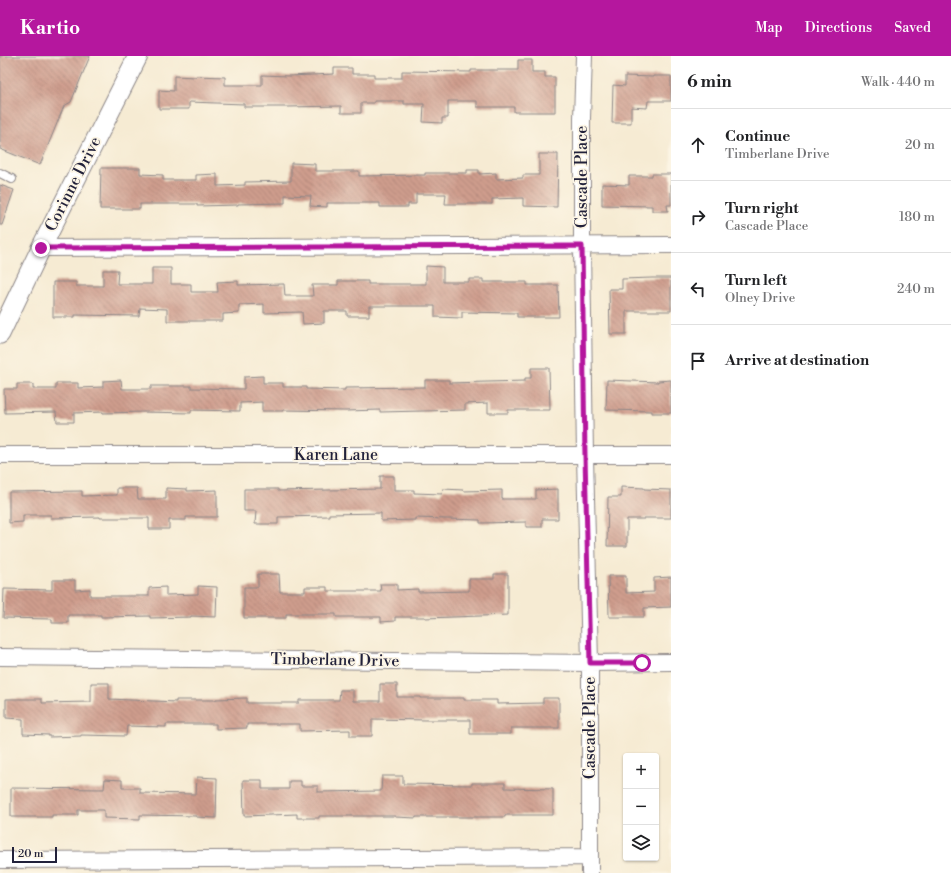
<!DOCTYPE html>
<meta charset="utf-8">
<style>
:root{--surface:#fff;--page:#f2f2f2;--text:#202124;--muted:#757577;--line:#e0e0e0;--accent:#b5179e}
body{margin:0;font-family:"Libre Bodoni",serif;background:var(--page);color:var(--text)}
.controls{position:absolute;right:12px;bottom:12px;display:grid;overflow:hidden;border-radius:4px;box-shadow:0 1px 3px #0004}
.controls button{width:36px;height:36px;display:grid;place-items:center;padding:0;border:0;border-bottom:1px solid var(--line);background:var(--surface);color:var(--text);font:20px sans-serif}
.scale{position:absolute;left:12px;bottom:10px;width:45px;box-sizing:border-box;padding-left:4px;border:2px solid #22223b;border-top:0;font-size:11px;line-height:14px;white-space:nowrap;color:#22223b;-webkit-text-stroke:3px #fcf5e5;paint-order:stroke}
.stop{position:absolute;width:12px;height:12px;margin:-9px;border:3px solid #b5179e;border-radius:50%;background:#fff}
.stop.end{background:#b5179e;border-color:#fff;box-shadow:0 1px 4px #0008}
.list{margin:0;padding:0;list-style:none}
h2{display:flex;justify-content:space-between;align-items:center;height:52px;margin:0;padding:0 16px;font-size:17px}
h2 small{font-size:13px;font-weight:400;color:var(--muted)}
.list li{display:grid;grid-template-columns:26px 1fr auto;gap:12px;align-items:center;box-sizing:border-box;height:72px;padding:0 16px;border-top:1px solid var(--line)}
.list b{display:block;font-size:15px;white-space:nowrap}
.list p{margin:0;font-size:13px;white-space:nowrap;color:var(--muted)}
.list em{font-size:13px;font-style:normal;color:var(--muted)}
.icon{flex:none;width:22px;height:22px;fill:none;stroke:currentColor;stroke-width:2;stroke-linecap:round;stroke-linejoin:round}
.map{position:relative;flex:none;width:671px;height:817px;overflow:hidden}
header{display:flex;align-items:center;gap:24px;box-sizing:border-box;height:56px;padding:0 20px;background:var(--accent);color:#fff}
header strong{font-size:19px}
nav{display:flex;gap:22px;margin-inline-start:auto;font-size:14px}
main{display:flex}
aside{flex:1;background:var(--surface)}
.map>svg:first-child{display:block}
.building{fill:url(#building-back-hatch)}
.lines{fill:none;stroke-linecap:round;stroke-linejoin:round}
.service-casing{stroke:#8c8687;stroke-width:10}
.minor-casing{stroke:#8c8687;stroke-width:18}
.tertiary-casing{stroke:#8c8687;stroke-width:21}
.service{stroke:#fff;stroke-width:8}
.minor{stroke:#fff;stroke-width:16}
.tertiary{stroke:#fff;stroke-width:19}
.route{stroke:#b5179e;stroke-width:5}
.labels{text-anchor:middle;dominant-baseline:central;stroke-width:3.5;stroke-linejoin:round;paint-order:stroke}
.street-label{font-size:16px;fill:#22223b;stroke:#fcf5e5}
</style>
<header>
<strong>Kartio</strong>
<nav><a>Map</a><a>Directions</a><a>Saved</a></nav>
</header>
<main>
<div class="map">
<svg width="671" height="817" viewBox="0 0 671 817">
<defs>
<pattern id="building-back-hatch" width="6" height="6" patternUnits="userSpaceOnUse"><rect width="6" height="6" fill="#cf9d8d"/><path d="M-1 5l2 2M0 0l6 6M5-1l2 2" fill="none" stroke="#a88074"/></pattern>
</defs>
<rect width="100%" height="100%" fill="#fcf5e5"/>
<filter id="ink" filterUnits="userSpaceOnUse"><feTurbulence type="fractalNoise" baseFrequency=".025" numOctaves="2"/><feDisplacementMap in="SourceGraphic" scale="8" xChannelSelector="R" yChannelSelector="G"/><feConvolveMatrix kernelMatrix="1 2 1 2 8 2 1 2 1" color-interpolation-filters="sRGB"/></filter>
<filter id="wash" filterUnits="userSpaceOnUse"><feTurbulence type="fractalNoise" baseFrequency=".012" numOctaves="4" result="noise"/><feDisplacementMap in="SourceGraphic" scale="16" xChannelSelector="R" yChannelSelector="G"/><feGaussianBlur stdDeviation="0.9" result="paint"/><feColorMatrix in="noise" values="0 0 0 0 0 0 0 0 0 0 0 0 0 0 0 0 0 1.4 0 .05"/><feComposite in="paint" operator="in"/></filter>
<g filter="url(#wash)">
<rect width="100%" height="100%" fill="#f6ebd3"/>
<g id="blocks">
<path class="building" d="M0 0H90L71 46 64 50 40 109 0 93Z
M518 4H532V16H545V21H555V56H514V51H477V45H448V62H442V67L423 66 424 48H404V45H374V47H361V57H341V50L287 51H244V48L189 46V53H159V34L174 35V20L196 21V20L225 21V29H262V19L289 20 334 18V12H352V18H374V22H402V15L471 16V14H518Z
M625 20 653 21V20H671V45H648L647 52 631 51V67H612L613 29 625 30Z
M539 98H558L557 151 523 150V142L492 143V148H445L446 138H416V148H408V151H380V147H327V151L310 150 311 140 285 139V147L238 148V149L197 150V148H140V153H100L101 112H140V118L163 119V124H196V119L217 118V130L245 129V126L291 125V107L315 108V115H359V120L425 119V117H467V114H479V118L496 117V123L523 122V119H539Z
M652 118H671V149H667L668 155H652V150L602 149V128L629 129V120H652Z
M0 129 14 134 2 169H0Z
M426 210 443 211V226H469V223H483V226H527V229H558L559 261H517V257L462 256V262L435 261V250H369V260H347V255H324V267L303 268 302 256 264 257V248L239 249V257L223 258V265H167V253L140 252 139 260 75 259V261H53V226H76V230H103V214H118L117 228H152V212H171V228H191V236H218L217 226 238 225V229L284 228 285 240H313L312 229H338V225H368V228H426Z
M652 222H671V255H626V278H610L609 233H622V223Z
M531 312H549L550 354H508V357H488V347L465 348V354L380 356V354L345 355 283 354V355H262V346L240 347V355L191 354V357L144 356 103 357V356L74 357V366H57L56 356 5 357 4 333H17V328H33V333H56V327H78V332L103 331V325L121 324 122 333H151V330H191V332L244 333V321L263 320V327H283V331H306V333L345 334V332L425 331V324H449V327L525 325V322H531Z
M607 324 658 326V325L671 324V357H652V355L606 354Z
M380 420H394V434H414V437L442 438 443 433 463 434V435L502 434V443H536V434L558 433V463H542V471H526V466L480 467V464L415 462V464L381 465V457L329 458V460L278 461V468H255L256 455H244V433H278V435L380 433Z
M621 431 644 432V433L671 434V462H644V463H627V490H607L608 441H621Z
M117 432H137L138 443H166V432L187 433V435L217 434V461H186V464H169V473H149V462H100V461L51 462V459H23V466L9 467V436L82 435V440L117 439Z
M258 518H279L280 536H305V531H327V535H381L380 528H397V534L418 533V536L469 535V523H494V518H508V559L425 562V561H395V565L381 566V561H336V558H286V562H244V531H258Z
M608 520H626V537L654 536V522L671 521V551L644 552V561H609Z
M52 524H75V534L90 533V540H149V532L166 531V539L198 538V530L217 531 216 561 191 560V561L150 562V560L101 561V559H68V567H52V563L3 562 4 533 52 534Z
M91 627H109V643L176 646V644H216V643L247 642V647H299V644H339L340 634H353V645H380V628H397V641H420V642H464V644H497V648L543 647V642H559V672H511V678H470V664H427L372 663V680H350V674L300 675V668H247V672L216 673V668H166V671L127 670 126 680 81 679V680L49 681V679L23 678V663L6 662V643H42V647L91 646Z
M382 720H403V728L472 729V727H505V732L553 733V759H505V761H416V762L395 761V760H319V762H297V758L244 760 243 724H262V733H289V725H301V730H318V736L381 735Z
M197 721 217 722 216 762 196 761V760L140 759V763L104 762V754H78V759H52V761H11V732L104 733 105 723 122 724V732H140V737L196 738Z"/>
</g>
</g>
<g filter="url(#ink)">
<use href="#blocks" fill-opacity="0" stroke="#8c8687" stroke-width="1"/>
<g class="lines">
<defs>
<path id="service" d="M0 117 12 123"/>
<path id="minor" d="M584 0 582 62V190L585 400 590 607V817
M41 192 671 189
M0 399H671
M0 601 590 607 671 606
M0 804 590 801"/>
<path id="tertiary" d="M0 278 41 192 138 0"/>
</defs>
<use href="#service" class="service-casing"/>
<use href="#minor" class="minor-casing"/>
<use href="#tertiary" class="tertiary-casing"/>
<use href="#service" class="service"/>
<use href="#minor" class="minor"/>
<use href="#tertiary" class="tertiary"/>
</g>
</g>
<g class="lines" filter="url(#ink)">
<path class="route" d="M41 192 582 190 585 400 590 607H642"/>
</g>
<g class="labels">
<g class="street-label">
<text transform="translate(582 121) rotate(-90)">Cascade Place</text>
<text transform="translate(73 128) rotate(-63)">Corinne Drive</text>
<text x="336" y="399">Karen Lane</text>
<text transform="translate(335 604) rotate(1)">Timberlane Drive</text>
<text transform="translate(590 672) rotate(-90)">Cascade Place</text>
</g>
</g>
</svg>
<div class="controls">
<button>+</button>
<button>−</button>
<button><svg class="icon" aria-label="layers" viewBox="0 0 24 24"><path d="M12 4l9 5-9 5-9-5zM3 14l9 5 9-5"/></svg></button>
</div>
<div class="scale">20 m</div>
<div class="stop" style="left:642px;top:607px"></div>
<div class="stop end" style="left:41px;top:192px"></div>
</div>
<aside>
<h2>6 min<small>Walk · 440 m</small></h2>
<ul class="list">
<li><svg class="icon" aria-label="ahead" viewBox="0 0 24 24"><path d="M12 20V5M6 11l6-6 6 6"/></svg><div><b>Continue</b><p>Timberlane Drive</p></div><em>20 m</em></li>
<li><svg class="icon" aria-label="right" viewBox="0 0 24 24"><path d="M7 20v-9h11M14 6l5 5-5 5"/></svg><div><b>Turn right</b><p>Cascade Place</p></div><em>180 m</em></li>
<li><svg class="icon" aria-label="left" viewBox="0 0 24 24"><path d="M17 20v-9H6M10 6l-5 5 5 5"/></svg><div><b>Turn left</b><p>Olney Drive</p></div><em>240 m</em></li>
<li><svg class="icon" aria-label="arrive" viewBox="0 0 24 24"><path d="M6 21V4h12l-3 4 3 4H6"/></svg><div><b>Arrive at destination</b></div></li>
</ul>
</aside>
</main>
